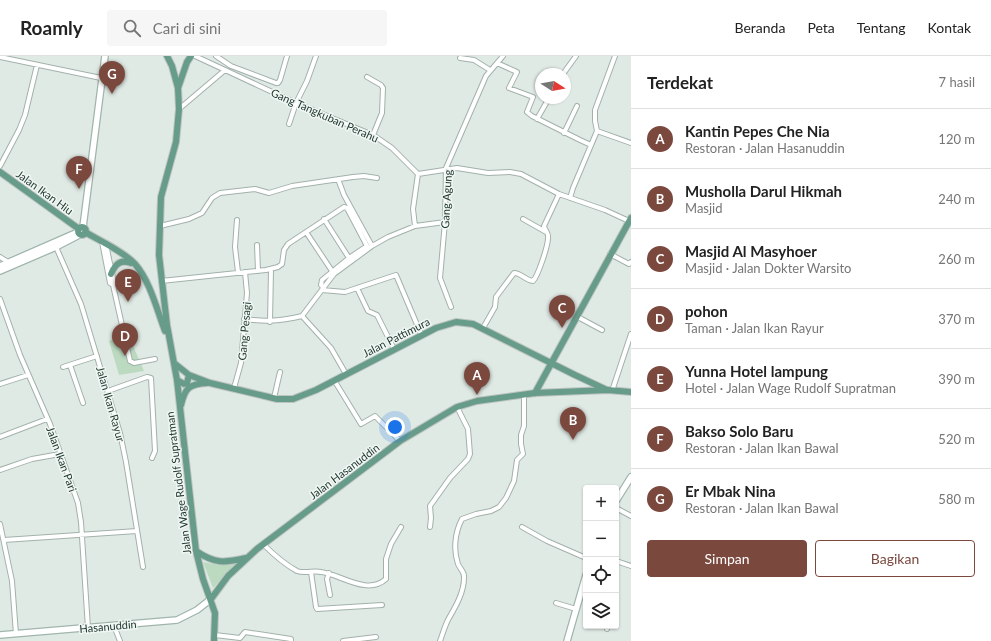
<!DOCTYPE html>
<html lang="id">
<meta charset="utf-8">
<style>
:root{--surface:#fff;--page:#f6f6f6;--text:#222;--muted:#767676;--line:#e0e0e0;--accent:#7b483e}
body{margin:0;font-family:Lato,sans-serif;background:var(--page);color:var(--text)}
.controls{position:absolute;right:12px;bottom:12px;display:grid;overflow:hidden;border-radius:4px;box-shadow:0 1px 3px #0004}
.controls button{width:36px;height:36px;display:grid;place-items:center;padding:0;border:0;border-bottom:1px solid var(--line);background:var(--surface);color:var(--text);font:20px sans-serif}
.compass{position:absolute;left:535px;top:12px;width:36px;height:36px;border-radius:50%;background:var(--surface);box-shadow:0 1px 3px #0004;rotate:101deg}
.you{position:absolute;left:395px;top:371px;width:14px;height:14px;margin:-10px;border:3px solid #fff;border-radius:50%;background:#1a73e8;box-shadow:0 0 0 6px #1a73e833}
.badge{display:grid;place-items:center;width:26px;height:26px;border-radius:50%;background:var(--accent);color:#fff;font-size:13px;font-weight:700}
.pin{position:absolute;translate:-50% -33px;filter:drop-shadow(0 1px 2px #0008)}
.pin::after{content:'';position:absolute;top:21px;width:14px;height:12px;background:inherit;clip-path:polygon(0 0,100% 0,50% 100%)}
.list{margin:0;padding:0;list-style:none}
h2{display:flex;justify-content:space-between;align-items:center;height:52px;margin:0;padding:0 16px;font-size:17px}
h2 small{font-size:13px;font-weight:400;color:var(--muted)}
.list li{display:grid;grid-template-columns:26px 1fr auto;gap:12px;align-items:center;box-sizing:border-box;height:60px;padding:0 16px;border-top:1px solid var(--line)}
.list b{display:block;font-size:15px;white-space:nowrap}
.list p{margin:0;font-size:13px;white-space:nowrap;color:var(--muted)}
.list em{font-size:13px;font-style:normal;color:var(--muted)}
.actions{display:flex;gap:8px;padding:12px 16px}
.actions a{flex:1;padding:9px 0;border:1px solid var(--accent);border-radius:4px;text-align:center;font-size:14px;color:var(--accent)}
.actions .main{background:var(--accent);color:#fff}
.icon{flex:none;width:22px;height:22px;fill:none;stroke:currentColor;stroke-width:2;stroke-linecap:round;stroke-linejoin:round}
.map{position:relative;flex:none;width:631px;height:585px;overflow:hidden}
header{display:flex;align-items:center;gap:24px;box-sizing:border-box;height:56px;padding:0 20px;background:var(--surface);border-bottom:1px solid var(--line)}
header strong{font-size:19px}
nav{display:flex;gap:22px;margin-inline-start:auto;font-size:14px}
.search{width:280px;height:36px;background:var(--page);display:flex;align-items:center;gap:10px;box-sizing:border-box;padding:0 14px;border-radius:4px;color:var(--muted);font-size:15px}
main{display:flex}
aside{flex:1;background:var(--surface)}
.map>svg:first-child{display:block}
.green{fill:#bbdac0}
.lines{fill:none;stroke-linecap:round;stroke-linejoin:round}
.street-casing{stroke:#a3b1ab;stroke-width:6}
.secondary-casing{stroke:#a0b5ac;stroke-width:8}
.primary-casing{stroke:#bdc4c1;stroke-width:8}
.street{stroke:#fff;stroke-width:4}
.secondary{stroke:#fff;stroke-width:5.5}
.primary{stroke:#689c8a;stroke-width:6}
.labels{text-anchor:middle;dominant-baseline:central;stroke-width:3;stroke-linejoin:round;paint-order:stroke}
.street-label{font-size:11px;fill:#223931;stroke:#f0f7f3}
</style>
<header>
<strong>Roamly</strong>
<div class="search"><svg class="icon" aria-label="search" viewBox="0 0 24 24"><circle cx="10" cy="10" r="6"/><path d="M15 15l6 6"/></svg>Cari di sini</div>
<nav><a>Beranda</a><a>Peta</a><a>Tentang</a><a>Kontak</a></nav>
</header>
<main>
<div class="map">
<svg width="631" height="585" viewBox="0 0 631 585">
<rect width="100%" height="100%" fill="#e0eae5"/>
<path class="green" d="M128 278 144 315 119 319 109 285Z
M203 506 220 509 236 506 213 532Z"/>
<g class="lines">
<defs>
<path id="street" d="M195 0 296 47 373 79 392 92 418 118 457 112 488 117 510 116 521 118 559 138 605 154 629 165
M216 0 231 10 276 27H278L280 24 287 0
M615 0 595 54V65L597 75 631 87
M0 1 101 22
M460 2 474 4 490 14
M497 7 517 16 509 32 533 41 527 56 532 60 580 84 591 89
M563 18 576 0
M367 21 381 29 383 32 382 57 373 79
M179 53 225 14
M537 63 549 42
M289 68 296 47 307 25 316 0
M564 77 577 50
M0 110 19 74 25 59 37 9
M338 123 344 139 372 190
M570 142 573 132 597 75
M324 163 349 202
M523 163 546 176
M237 164 235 191 238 216
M160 170 189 163 202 157 212 142 220 137 255 133 269 137 292 130 353 121 364 120 377 122
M415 170 413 153 418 118
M306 176 332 215
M102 186 110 227 113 229
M106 188 114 227 113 229 130 305 134 307 155 303
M257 189 258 215
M56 191 81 248 120 377 126 406 143 511
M610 198 629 208 631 206
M0 201 8 206
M161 225 266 214 278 211 282 208 284 194 288 188 344 151 347 152 367 190 349 202 322 224 321 229 324 232
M357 232 368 255 377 259 394 293
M322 234 345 236 396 219 421 278
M0 243 20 299 50 368 78 447 81 466 88 572
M451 251 440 222 445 166 446 112 486 20 503 0
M302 260 334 218 372 190 388 181 415 170 445 166
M302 260 331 292 346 318
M576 260 602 274
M244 263C266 266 281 265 302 260
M270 266 271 214
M483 272 495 251 496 241 514 217C521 217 525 224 533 225 538 220 548 190 548 182 549 177 545 175 544 170L559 138
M70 309 83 347
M63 311 97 300
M334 324 361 368 375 360 400 385
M0 328 28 319
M234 332 241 307 247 237 245 216
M108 335 147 321 151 322 155 395 152 402
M612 335 631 278
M274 342 280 316
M0 381 47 363
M0 414 32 403 60 398
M616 452 631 460
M0 468 12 525 16 578
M430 471 431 462 430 450 450 422 468 403 470 398 468 373 457 351
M522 471 547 485 586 502
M4 484 137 475
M263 488C272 497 286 509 297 515 305 518 314 514 321 516 340 518 367 540 386 523V503L391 488 401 471
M616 505 631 510
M311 516 316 551 317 553 382 549
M329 517 327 523 330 539
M556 547 576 553
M114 570 120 585
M607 573 608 570
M215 579 240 582 245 576 291 583V585
M343 585 376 581
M440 585C443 577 445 569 449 562 456 550 464 536 464 522 465 516 460 513 458 508 453 494 455 476 462 463L476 458 491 455 499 451 506 442 514 425 517 404 523 398 521 388V379L524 370V339"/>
<path id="secondary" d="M83 171 105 0
M0 210 78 176
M0 215 56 191 81 178
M616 445 631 421
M0 579 177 564 197 554 211 543
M567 585 586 519"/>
<path id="primary" d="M167 0 172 10 178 32 179 53 176 86 161 141 159 199 167 269 177 324 196 495 203 523 215 557 214 585
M178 32 187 6 191 0
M0 116 79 173
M78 175a4 4 0 1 1 8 0a4 4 0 1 1-8 0Z
M85 176C100 185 123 195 135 208 150 225 157 254 165 275
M111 218C115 208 121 203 131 207
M174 307 189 319 210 327 277 343H293L316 334 436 272 456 266 473 268 575 319 607 334
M177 324 184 328 187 327 189 319
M535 337 631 162
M181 349C185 332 189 328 207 327
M196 495C215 508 224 507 246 502
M211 543 228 520 257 493 400 385 457 351 477 345 535 337 608 334 631 336"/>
</defs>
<use href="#street" class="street-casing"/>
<use href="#secondary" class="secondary-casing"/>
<use href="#primary" class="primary-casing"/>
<use href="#street" class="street"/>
<use href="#secondary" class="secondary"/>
<use href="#primary" class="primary"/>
</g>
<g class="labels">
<g class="street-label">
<text transform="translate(325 59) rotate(24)">Gang Tangkuban Perahu</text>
<text transform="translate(45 136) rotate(36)">Jalan Ikan Hiu</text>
<text transform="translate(446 143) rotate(-87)">Gang Agung</text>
<text transform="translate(244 275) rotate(-85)">Gang Pesagi</text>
<text transform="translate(396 281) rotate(-27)">Jalan Pattimura</text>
<text transform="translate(111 348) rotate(74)">Jalan Ikan Rayur</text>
<text transform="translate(62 403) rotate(70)">Jalan Ikan Pari</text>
<text transform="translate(344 415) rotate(-37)">Jalan Hasanuddin</text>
<text transform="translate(178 427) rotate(-97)">Jalan Wage Rudolf Supratman</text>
<text transform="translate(108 570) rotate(-5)">Hasanuddin</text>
</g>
</g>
</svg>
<div class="controls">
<button>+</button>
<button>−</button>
<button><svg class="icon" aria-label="locate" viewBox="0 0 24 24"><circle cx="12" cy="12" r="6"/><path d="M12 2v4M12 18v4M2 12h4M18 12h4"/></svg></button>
<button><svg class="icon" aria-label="layers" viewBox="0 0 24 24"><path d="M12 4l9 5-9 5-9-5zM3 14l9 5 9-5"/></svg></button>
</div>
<svg class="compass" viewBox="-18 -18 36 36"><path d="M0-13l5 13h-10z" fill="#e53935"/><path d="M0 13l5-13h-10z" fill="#767676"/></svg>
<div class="you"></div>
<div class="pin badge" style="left:477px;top:339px">A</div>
<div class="pin badge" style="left:573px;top:384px">B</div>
<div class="pin badge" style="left:562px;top:272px">C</div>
<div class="pin badge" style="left:125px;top:300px">D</div>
<div class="pin badge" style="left:128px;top:246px">E</div>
<div class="pin badge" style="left:79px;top:133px">F</div>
<div class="pin badge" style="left:112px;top:38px">G</div>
</div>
<aside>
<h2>Terdekat<small>7 hasil</small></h2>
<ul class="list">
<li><span class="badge">A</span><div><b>Kantin Pepes Che Nia</b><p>Restoran · Jalan Hasanuddin</p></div><em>120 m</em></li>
<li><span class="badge">B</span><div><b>Musholla Darul Hikmah</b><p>Masjid</p></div><em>240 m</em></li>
<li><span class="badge">C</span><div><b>Masjid Al Masyhoer</b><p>Masjid · Jalan Dokter Warsito</p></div><em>260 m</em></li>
<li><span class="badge">D</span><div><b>pohon</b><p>Taman · Jalan Ikan Rayur</p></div><em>370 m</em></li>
<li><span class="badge">E</span><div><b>Yunna Hotel lampung</b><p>Hotel · Jalan Wage Rudolf Supratman</p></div><em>390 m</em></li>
<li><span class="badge">F</span><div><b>Bakso Solo Baru</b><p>Restoran · Jalan Ikan Bawal</p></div><em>520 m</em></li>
<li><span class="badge">G</span><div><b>Er Mbak Nina</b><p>Restoran · Jalan Ikan Bawal</p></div><em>580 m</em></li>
</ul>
<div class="actions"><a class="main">Simpan</a><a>Bagikan</a></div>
</aside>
</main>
